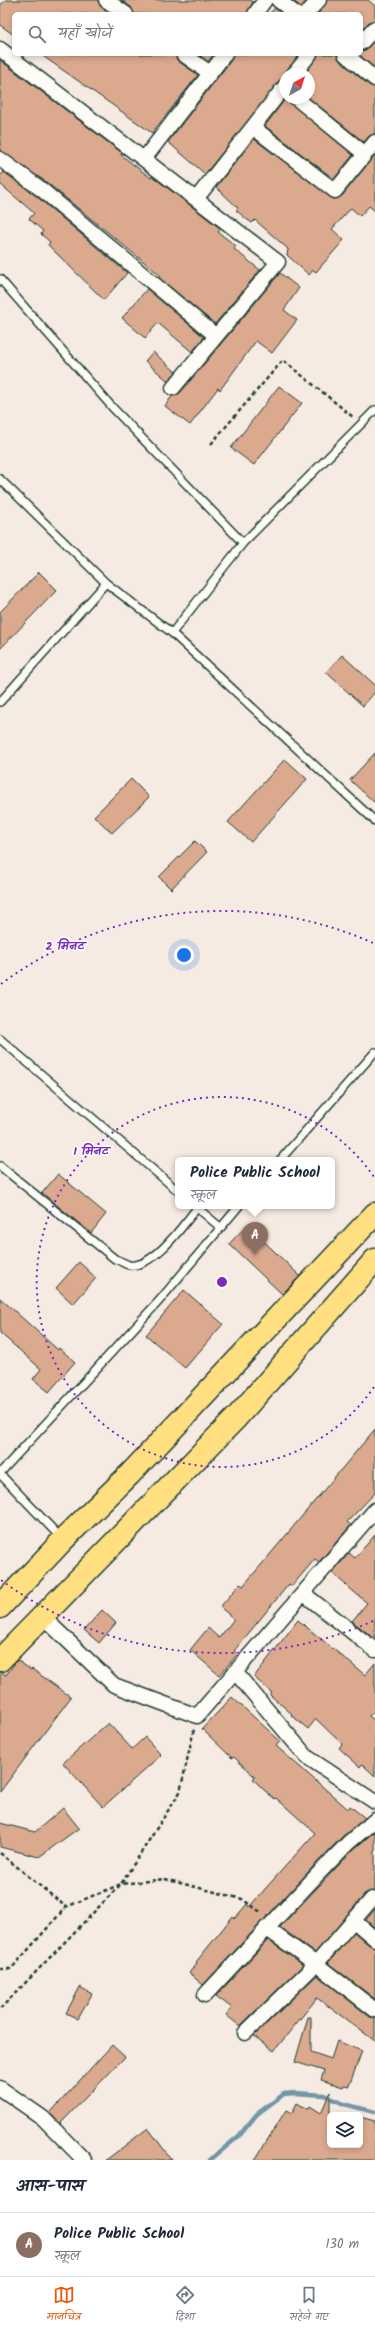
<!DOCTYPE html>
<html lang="hi">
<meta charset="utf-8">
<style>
:root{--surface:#fff;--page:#f2f2f3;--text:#1f2937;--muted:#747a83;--line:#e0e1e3;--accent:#ea580c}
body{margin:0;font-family:Kalam,"Playpen Sans Deva",sans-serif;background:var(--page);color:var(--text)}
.controls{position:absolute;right:12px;bottom:12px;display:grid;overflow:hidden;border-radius:6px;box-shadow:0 2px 6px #0003}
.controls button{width:36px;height:36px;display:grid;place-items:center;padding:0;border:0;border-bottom:1px solid var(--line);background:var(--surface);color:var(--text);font:20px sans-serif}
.compass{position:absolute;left:279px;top:68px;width:36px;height:36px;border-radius:50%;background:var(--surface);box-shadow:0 2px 6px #0003;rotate:39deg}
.you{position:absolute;left:184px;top:955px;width:14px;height:14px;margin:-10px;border:3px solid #fff;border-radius:50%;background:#1a73e8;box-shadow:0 0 0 6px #1a73e833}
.badge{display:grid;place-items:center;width:26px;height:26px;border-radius:50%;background:var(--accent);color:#fff;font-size:13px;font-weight:700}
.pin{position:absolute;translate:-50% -33px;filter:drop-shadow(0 1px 2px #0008)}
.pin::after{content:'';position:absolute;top:21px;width:14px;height:12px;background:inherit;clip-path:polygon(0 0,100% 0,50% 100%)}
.popup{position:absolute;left:175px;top:1157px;width:160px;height:52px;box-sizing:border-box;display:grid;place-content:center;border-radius:6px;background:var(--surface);filter:drop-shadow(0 1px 3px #0005);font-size:13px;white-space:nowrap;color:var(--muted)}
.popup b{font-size:15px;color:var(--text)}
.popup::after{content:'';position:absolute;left:50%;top:100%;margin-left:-8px;border:8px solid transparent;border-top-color:var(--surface)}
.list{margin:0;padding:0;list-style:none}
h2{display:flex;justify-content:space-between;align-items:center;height:52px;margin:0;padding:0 16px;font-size:17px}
h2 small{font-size:13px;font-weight:400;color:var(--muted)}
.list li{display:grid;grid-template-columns:26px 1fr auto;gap:12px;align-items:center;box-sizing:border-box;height:64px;padding:0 16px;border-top:1px solid var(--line)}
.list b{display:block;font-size:15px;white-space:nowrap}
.list p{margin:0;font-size:13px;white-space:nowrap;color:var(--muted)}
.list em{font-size:13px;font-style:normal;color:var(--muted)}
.icon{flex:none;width:22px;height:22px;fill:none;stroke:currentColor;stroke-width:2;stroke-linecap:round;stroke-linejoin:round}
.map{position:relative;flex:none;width:375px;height:2160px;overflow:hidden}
.search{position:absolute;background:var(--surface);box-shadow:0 2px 6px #0003;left:12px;right:12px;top:12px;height:44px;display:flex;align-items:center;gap:10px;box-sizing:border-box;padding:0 14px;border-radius:6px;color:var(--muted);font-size:15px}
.sheet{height:116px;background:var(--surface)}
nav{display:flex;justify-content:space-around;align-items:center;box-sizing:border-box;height:56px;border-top:1px solid var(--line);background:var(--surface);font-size:11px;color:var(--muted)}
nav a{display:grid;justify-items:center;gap:2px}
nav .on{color:var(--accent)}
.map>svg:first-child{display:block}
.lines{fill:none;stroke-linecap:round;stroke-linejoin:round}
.stream{stroke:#7397a8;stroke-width:4.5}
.building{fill:#dba98e;stroke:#1f3d34}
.lane-casing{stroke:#1f3d34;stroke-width:10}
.street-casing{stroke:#1f3d34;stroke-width:17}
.primary-casing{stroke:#1f3d34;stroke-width:25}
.path{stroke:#1f3d34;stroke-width:2.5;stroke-dasharray:4 3;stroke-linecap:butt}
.lane{stroke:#fdfcf7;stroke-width:7}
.street{stroke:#fdfcf7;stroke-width:14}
.primary{stroke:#ffdf80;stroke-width:22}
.ring{fill:none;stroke:#7b2cbf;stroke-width:2;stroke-dasharray:2 4}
.centre{fill:#7b2cbf;stroke:#fdfcf7;stroke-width:2}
.ring-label{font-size:12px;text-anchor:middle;font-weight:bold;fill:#7b2cbf;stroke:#fdfcf7;stroke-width:3.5;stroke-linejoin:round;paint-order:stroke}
</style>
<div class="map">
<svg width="375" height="2160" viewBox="0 0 375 2160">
<rect width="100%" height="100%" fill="#f6ebe2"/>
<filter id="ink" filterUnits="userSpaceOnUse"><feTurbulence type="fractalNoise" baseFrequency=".025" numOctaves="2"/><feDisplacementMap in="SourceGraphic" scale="8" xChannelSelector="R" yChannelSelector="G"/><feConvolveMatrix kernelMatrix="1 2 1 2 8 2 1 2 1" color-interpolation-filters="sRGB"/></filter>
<g filter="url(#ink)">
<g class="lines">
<path class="stream" d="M210 2160 239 2136 257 2114 284 2094 295 2093 324 2095 344 2104 375 2112"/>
</g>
<path class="building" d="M5 0H98L101 7 111 14H14V35L0 25V6Z
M121 0H251L253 2 247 14H134L131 7Z
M292 0H307L301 7Z
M327 0H368L375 6V20L369 22 363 28 361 26V14H318Z
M275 8 282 14H269Z
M375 40V68L358 54H361V51L367 49Z
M40 54H175L178 61 198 75 152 133Z
M198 54H214L208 62Z
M233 54H299L286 74 205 174 168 142 232 59Z
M318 54H336L340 61 370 86 375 87V134L369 136 364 142 309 98V74H305Z
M0 60 122 153 121 155 151 178 152 176 221 229 218 232 236 246 234 249 260 270 215 324 158 277 160 275 46 182 0 151Z
M285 99 353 155 334 179 265 126Z
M254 139 334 199 342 196 375 155V211L369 206 360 216 351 208 332 229 344 240 316 272 313 270 309 275 287 255 288 249 255 220 252 223 245 218 236 210 238 208 216 187Z
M4 172 36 196 127 273 104 300 48 245 50 242 41 234 43 231 29 219 34 213 0 184V176Z
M280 273 299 288 284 310 297 320 272 353 256 341 220 390 218 388 190 425 165 406 172 396 180 393Z
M147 289 204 337 192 352 158 323 145 338 122 318Z
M153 352 176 372 168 381 145 361Z
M279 386 302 403 254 465 231 448Z
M39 572 57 590 0 649V612Z
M342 655 375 685V692L363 706 326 672Z
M375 753V803L350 780Z
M285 759 307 779 251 842 228 822Z
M131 779 149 797 112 833 94 816Z
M195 841 207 852 171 889 159 877Z
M58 1174 106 1214 91 1233 42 1193Z
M247 1225 300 1276 282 1294 229 1244Z
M79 1262 96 1278 73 1304 56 1288Z
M184 1290 223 1324 185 1368 146 1335Z
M0 1298 58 1350 59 1348 75 1362 49 1392 33 1379 41 1369 0 1333Z
M375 1429V1493L347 1522 351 1525 319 1562 315 1559 292 1586 289 1584 234 1651 238 1654 219 1675 190 1650 208 1628 219 1638 234 1619 220 1607 240 1584 243 1586 262 1564Z
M375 1535V1639L352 1621 367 1603 332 1573 349 1553 355 1558Z
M102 1610 116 1623 99 1643 84 1630Z
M298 1620 365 1675 375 1663V1710L369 1716 375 1721V1776L362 1764 360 1767 339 1748 342 1744 316 1719 308 1729 291 1715 292 1714 270 1695 272 1693 254 1677Z
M17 1660 31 1670 32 1669 71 1697 0 1792V1672L6 1675Z
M232 1697 280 1741 276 1746 348 1809 350 1806 365 1818 342 1837 311 1869 203 1985 189 1973 197 1963 196 1962 233 1916 235 1918 247 1904 249 1907 315 1833 276 1798 275 1799 264 1790 253 1779 255 1777 234 1757 232 1758 202 1729Z
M108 1723 132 1749 145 1737 161 1755 103 1807 63 1763Z
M63 1808 79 1828 39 1857 0 1847V1823L35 1832Z
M375 1831V1891L366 1893 315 1953 280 1927 354 1849Z
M375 1909V1928L366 1920Z
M354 1932 369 1945 375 1947V1999L328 1963Z
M268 1940 303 1965 240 2026 226 2015 232 2008 216 1996Z
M317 1975 370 2017 375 2018V2041L317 1998 274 2051 254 2036Z
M80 1987 92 1994 78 2019 66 2013Z
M308 2017H311V2052L331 2059 337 2041 362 2051 349 2086 344 2085 343 2087 321 2080 324 2071 295 2062Z
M112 2045 125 2057 60 2124 50 2113Z
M330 2092V2145H360V2117L375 2121V2160H255L286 2110 292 2113 297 2103 308 2109 310 2106 321 2113Z
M148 2128 172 2160H106Z"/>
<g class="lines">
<defs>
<path id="lane" d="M0 279 112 407 243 543
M0 479 106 583 172 633 375 821
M172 633 243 543 375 410
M0 702 106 583
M0 1039 178 1191
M280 1160 375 1052
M0 1166 115 1259C119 1260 125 1264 129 1265 153 1269 184 1224 197 1208
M195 1206 220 1227
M0 1473 159 1301 239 1206
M0 1474 62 1539"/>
<path id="street" d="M106 0 126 14
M278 0 296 14
M255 14 265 0
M306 14 319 0
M361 43 375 28
M0 49 278 262 173 388
M183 54 210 73
M345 54 375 79
M294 74 310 54
M296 98 365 154
M254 128 335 191 375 142
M0 159 41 189 216 336
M144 159 225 54
M196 199 285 86
M304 1594 375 1650
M42 1616 114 1685 197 1716 375 1510
M236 1673 307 1757 375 1802
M353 1920 375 1939
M266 1928 316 1964 375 2010
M205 1995 317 1875 348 1843 375 1820
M245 2033 316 1964 372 1899
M0 2088 43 2118 84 2160"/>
<path id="primary" d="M0 1607 63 1540 130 1474 375 1214
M0 1660 236 1418 375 1260"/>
</defs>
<use href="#lane" class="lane-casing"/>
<use href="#street" class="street-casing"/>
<use href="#primary" class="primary-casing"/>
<path class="path" d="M211 444 283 360 353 417
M0 1853 66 1907 121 1884 165 1879 242 1899 262 1913
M0 1969H11L66 1907
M0 2009 121 1884 180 1792 194 1729"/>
<use href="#lane" class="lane"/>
<use href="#street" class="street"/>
<use href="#primary" class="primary"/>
</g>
</g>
<g class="ring">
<path d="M374 1387A185 185 0 1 1 374 1177"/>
<path d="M373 1621A371 371 0 0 1 1 1580M1 984A371 371 0 0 1 373 943"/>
</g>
<circle cx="222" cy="1282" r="6" class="centre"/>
<g class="ring-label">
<text x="65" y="950">2 मिनट</text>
<text x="91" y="1155">1 मिनट</text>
</g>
</svg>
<div class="controls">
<button><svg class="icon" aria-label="layers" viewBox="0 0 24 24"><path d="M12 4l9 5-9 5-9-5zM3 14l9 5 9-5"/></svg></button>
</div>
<svg class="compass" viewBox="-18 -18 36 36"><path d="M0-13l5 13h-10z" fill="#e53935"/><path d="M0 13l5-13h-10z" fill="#747a83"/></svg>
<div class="you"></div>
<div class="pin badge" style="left:255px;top:1255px;background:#8d6e63">A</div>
<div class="popup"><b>Police Public School</b>स्कूल</div>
<div class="search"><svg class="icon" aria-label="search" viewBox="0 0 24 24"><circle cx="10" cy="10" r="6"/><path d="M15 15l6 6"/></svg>यहाँ खोजें</div>
</div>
<section class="sheet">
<h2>आस-पास<small></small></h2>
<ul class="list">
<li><span class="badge" style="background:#8d6e63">A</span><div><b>Police Public School</b><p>स्कूल</p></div><em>130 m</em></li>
</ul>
</section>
<nav>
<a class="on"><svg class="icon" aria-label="map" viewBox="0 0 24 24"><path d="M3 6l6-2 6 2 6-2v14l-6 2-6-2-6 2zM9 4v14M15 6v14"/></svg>मानचित्र</a>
<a><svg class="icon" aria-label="directions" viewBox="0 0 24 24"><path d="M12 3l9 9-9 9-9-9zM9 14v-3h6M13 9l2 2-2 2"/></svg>दिशा</a>
<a><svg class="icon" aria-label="saved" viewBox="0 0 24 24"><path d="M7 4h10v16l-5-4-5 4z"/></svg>सहेजे गए</a>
</nav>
